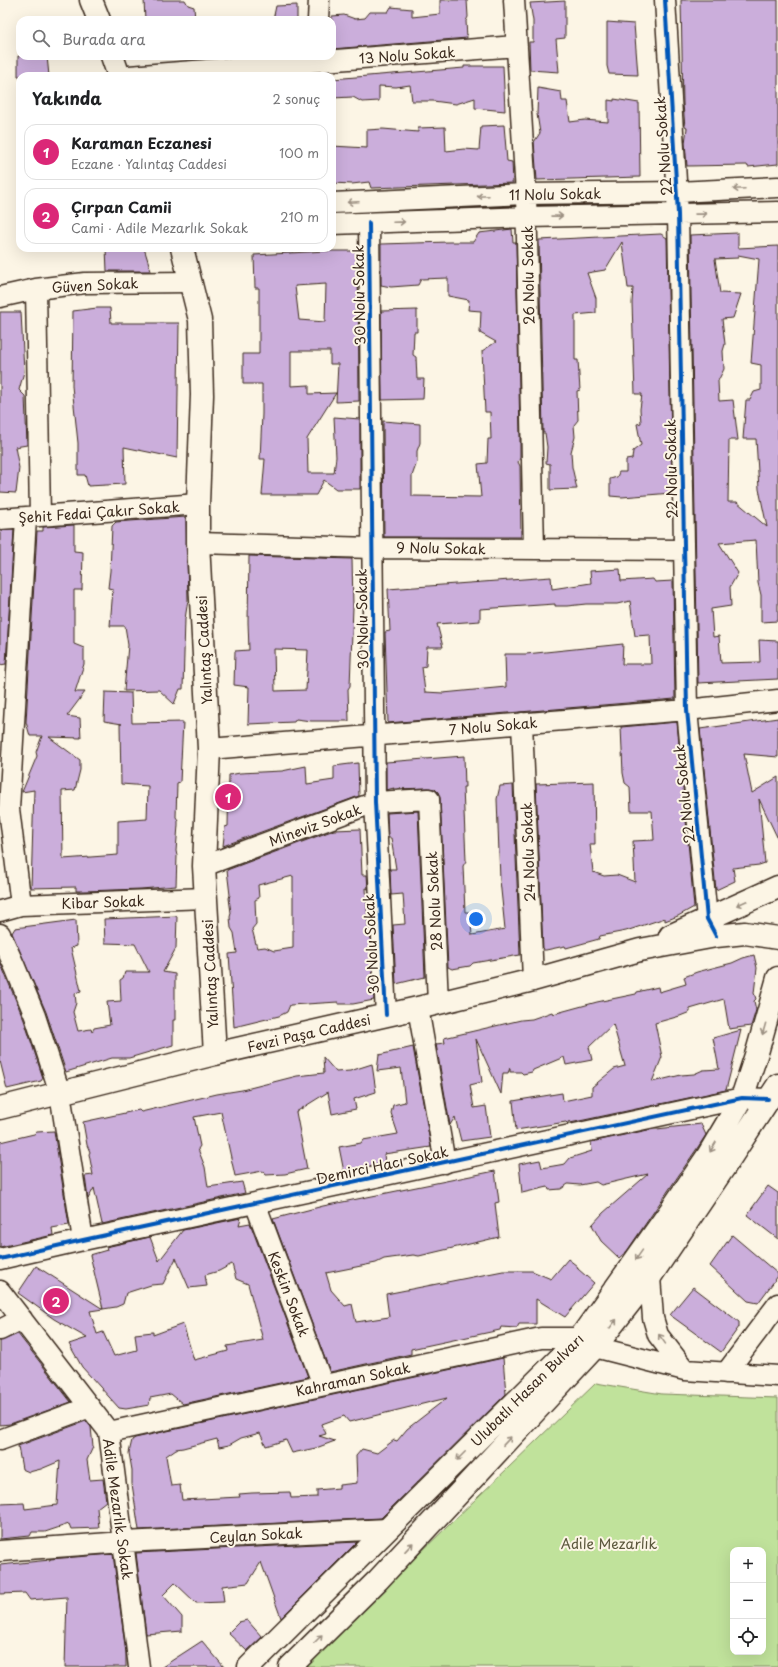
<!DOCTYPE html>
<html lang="tr">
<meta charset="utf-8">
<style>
:root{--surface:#fff;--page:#f6f6f6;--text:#202124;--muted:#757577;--line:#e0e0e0;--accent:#db2777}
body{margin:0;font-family:"Playpen Sans",sans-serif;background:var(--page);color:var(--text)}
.controls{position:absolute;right:12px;bottom:12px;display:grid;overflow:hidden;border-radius:8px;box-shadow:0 4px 16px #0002}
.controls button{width:36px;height:36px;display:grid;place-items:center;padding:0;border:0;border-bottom:1px solid var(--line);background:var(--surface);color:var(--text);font:20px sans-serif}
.you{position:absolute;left:476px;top:919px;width:14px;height:14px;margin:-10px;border:3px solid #fff;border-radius:50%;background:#1a73e8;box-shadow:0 0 0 6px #1a73e833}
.badge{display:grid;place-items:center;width:26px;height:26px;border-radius:50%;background:var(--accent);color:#fff;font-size:13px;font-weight:700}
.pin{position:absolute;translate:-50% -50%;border:2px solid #fff;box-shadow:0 1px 4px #0006}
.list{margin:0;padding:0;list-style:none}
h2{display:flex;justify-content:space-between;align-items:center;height:52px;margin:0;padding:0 16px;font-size:17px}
h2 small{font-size:13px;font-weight:400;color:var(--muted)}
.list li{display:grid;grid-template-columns:26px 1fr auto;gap:12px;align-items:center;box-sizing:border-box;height:56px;margin:0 8px 8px;padding:0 8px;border:1px solid var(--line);border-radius:12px}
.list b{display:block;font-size:15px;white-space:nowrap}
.list p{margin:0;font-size:13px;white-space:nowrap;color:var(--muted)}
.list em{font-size:13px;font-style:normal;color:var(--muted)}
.icon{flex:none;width:22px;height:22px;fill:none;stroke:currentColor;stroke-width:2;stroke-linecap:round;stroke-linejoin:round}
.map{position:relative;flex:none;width:778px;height:1667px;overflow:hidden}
.search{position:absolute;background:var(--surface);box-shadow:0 4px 16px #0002;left:16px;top:16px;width:320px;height:44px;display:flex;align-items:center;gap:10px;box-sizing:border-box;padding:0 14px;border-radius:12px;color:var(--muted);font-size:15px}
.panel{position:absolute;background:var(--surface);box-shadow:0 4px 16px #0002;left:16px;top:72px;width:320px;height:180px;border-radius:12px}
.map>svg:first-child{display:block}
.green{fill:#c0e29b;stroke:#7e865c;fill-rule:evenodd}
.building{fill:#cbaedb;stroke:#3b2a1e;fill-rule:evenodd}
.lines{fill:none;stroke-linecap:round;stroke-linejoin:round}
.minor-casing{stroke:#3b2a1e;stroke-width:23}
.major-casing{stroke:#3b2a1e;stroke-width:25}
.minor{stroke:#fcf5e5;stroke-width:20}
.major{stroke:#fcf5e5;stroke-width:22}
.cycleway-casing{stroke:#fcf5e5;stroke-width:6}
.cycleway{stroke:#0057b8;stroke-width:4}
.oneway{stroke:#9c9082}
.labels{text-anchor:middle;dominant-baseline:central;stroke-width:4;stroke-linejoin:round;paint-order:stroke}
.street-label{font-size:14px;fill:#3b2a1e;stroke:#fcf5e5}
.park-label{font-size:14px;fill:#5c583d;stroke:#fcf5e5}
</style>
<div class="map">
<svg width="778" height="1667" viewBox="0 0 778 1667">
<rect width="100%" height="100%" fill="#fcf5e5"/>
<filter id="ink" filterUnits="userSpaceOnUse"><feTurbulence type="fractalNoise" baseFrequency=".025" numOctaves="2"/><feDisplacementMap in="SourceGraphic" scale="8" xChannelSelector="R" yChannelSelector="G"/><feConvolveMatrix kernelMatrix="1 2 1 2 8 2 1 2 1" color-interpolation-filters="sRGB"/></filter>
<g filter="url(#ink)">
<path class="green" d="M596 1383 662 1394 778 1398V1667H302ZM733 1550H763V1652H733Z"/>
<path class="building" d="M144 0H185L188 5 194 7 195 20H145Z
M440 0H467L468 17 466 21 467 38 332 49V16L344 15 355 19 365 18 370 12H388L391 7 412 9V17L440 14Z
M681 0H778V164L748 167 747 165 687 166 685 143 687 128 685 127 683 104Z
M565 1V38L556 39 559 72 530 70 529 42H533V21L530 3Z
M297 5V20H273L276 6Z
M607 22 634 24 638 75 609 74 607 66Z
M18 56H47L49 76H18Z
M464 66H503L505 111 475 108V98L456 104 433 101H412L410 85 396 87 379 86V101L362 102 353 97 332 98V79L464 68Z
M538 88 561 92 562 101H567L570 122 585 120 608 122V100L614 101V99L639 103 640 177 537 180 534 142 540 133 537 114Z
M504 125 507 161 512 162 513 183 371 188 369 182 352 184 332 183V146L367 148V130L383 129 418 132V128L445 127 446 151 464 149 479 150 481 126Z
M512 229 513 242H516L520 435V458L518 462 520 466 521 537H384L383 421 420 424V443L417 451V462L412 476V496L481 497 478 464 487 463 488 439H491L490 412H485L482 351 496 342 480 333 481 311 468 310 469 300 448 296V278L421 279 418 285 391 287 381 285V244L449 242H473L479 233Z
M738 233V248L778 246V621L761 622V595L758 583 756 540 719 543 738 573 730 587 731 606 711 609 713 637 719 636 721 663 760 662 759 640 778 641V679L698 683 690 235ZM738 255 759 259 751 363 761 365V390L754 392 750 400H746L743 439H756L759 489 767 527 737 502H728L729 440H738L733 400 719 401 718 381 724 369 723 351 725 344 722 319 733 318 741 294 720 293 715 259 738 258Z
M661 234 667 238 672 493 622 497 610 496V479L617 477 619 472H626V460L632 459 633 451 641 445 637 424 641 423 640 409 642 394H635L632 303 633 288H628L622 242 605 270 587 273 596 298V313L575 315V360H578L580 390 577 391 578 420 574 425 575 437 571 452 572 467 577 489 550 490V464L546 463 547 447 545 433H543L539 240Z
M106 248H144L151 271H107Z
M326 251H358L359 401 336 402 338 364H330V351H291V386L309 385V394L336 393 307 439 308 473H334L336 457 334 417 360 419V489H336L324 480 316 495H262L265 459H260L262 414V384H243V354H259V288H255L254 255ZM326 284 325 322 299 320 295 286Z
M97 308H110L111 323H179L177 458 124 447 125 484 88 486 85 475H78V443L72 386 73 311Z
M417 310V332H414L413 355 416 357 417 379H424L423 399 382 400 381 311Z
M0 312H21L24 372 19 390 25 396 27 445 15 447 19 468 16 493 0 492Z
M186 517 188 600 185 619 183 689H180L174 704 159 690 124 691 128 645 125 626H110L113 589 108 588 110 571 112 526 116 522Z
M74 525V551L83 552 82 590H74V644L84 648V664L75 692H85L67 716 80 718 81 738 49 737 80 760V770L75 790 62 791 63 859 118 855V821L147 819 148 786 121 784 120 724H122L104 721 105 692 131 693 132 723 183 722 180 782 177 783 176 817 178 820V825L176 851 177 856 176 886 141 889 84 891H76V887L31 888 34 790 22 792 37 756 36 752 42 736H30L26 722 37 531H43V527Z
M0 530H14L6 664 0 665Z
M249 556 352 559 353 607 350 686 348 689 349 721H311L296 719 294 722 248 724 249 687 234 685 235 651 249 650 248 622ZM274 649 308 650 306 690 275 691Z
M620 569 621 581 653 579 655 582 673 581 675 699 388 723 385 632 390 631 388 589 551 577 552 589 591 583 590 571ZM630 601 635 636 650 635 651 664H622L623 644 526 654H505L506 687 443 693 425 692 422 667 426 666 427 647H443L437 624 480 621V609L555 604V606H567L586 604H617Z
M778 718V757L744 754 752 793 778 777V839L759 799 765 863 759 865 733 868 735 881 716 890 700 729Z
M677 722 694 907 678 916 665 921V918L626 931 600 936 599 939 566 948 565 946 546 950H543L536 784 594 782 595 844H590L593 872 604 876 617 875 635 882 633 841 654 840 652 811H631L630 787 625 783 623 773 621 727Z
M464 756 465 787H463L466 861 463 866 465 912H470L472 935 505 929 500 880 497 799 500 786 513 785 520 955 473 963 470 966 452 969 448 967 440 798 438 792 435 789 429 788 393 789 394 788 386 790V762Z
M358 763 359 796 223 846 225 827 228 826 229 775 240 773 282 771 306 766 307 784 334 780V766Z
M418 811 425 977 396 984 393 925 405 924 403 894 391 895 390 869H396L391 838H388L387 813Z
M360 829 362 875H367L368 889 366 888 368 927 370 926 374 1000 353 1004H338V1002L290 1005 287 1012 279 1016 234 1027 229 954 237 953 234 933 231 928 230 917 231 913 229 898 230 895 227 870 334 830ZM293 876V948L274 951 265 947 257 948 252 929 256 924 255 900 259 898 258 885Z
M177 916 176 948 163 972 175 974V1020H173V1045L129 1058H112L66 1072 46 1012 12 933 15 928 76 920 77 946 71 948 81 991 75 993 76 1003 73 1012 78 1031 91 1029 92 1032 94 1028 110 1025 107 1002 121 1001 120 980 123 978 125 972H149L135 944 105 943 104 919Z
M754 955 757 968 754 993 756 999 754 1001 756 1010 751 1026 729 1029 724 999 690 1009V1012L680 1016 655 1023 662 1057 652 1082 681 1075 694 1074 703 1070 719 1069 713 1038 741 1030 726 1090 570 1123V1121L568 1122V1124L566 1122 516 1130 513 1101 562 1093 563 1101 592 1095V1087L614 1069 625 1066 613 1024 589 1047 592 1060 566 1065 564 1057 533 1070 532 1072 523 1074 521 1072H510V1068L508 1073H503L501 1094 476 1039 482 1082 470 1085 474 1108 486 1106 490 1137 461 1141 455 1117 450 1125 436 1044 445 1043 444 1038 521 1020 532 1019 552 1012 553 1014 597 1002 636 994 637 992 658 987 659 992 686 984 684 977 697 972 732 963 743 958Z
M0 962 24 1020 43 1078 41 1081 7 1089 0 1061Z
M413 1047 431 1147 384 1154 385 1163 344 1172 339 1147 361 1143 363 1140 398 1134 391 1113 393 1105 405 1102 401 1068 377 1071 379 1055Z
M323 1057 336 1072 350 1071 372 1064 376 1092 354 1099 356 1109 332 1114 328 1092 296 1112 307 1169 285 1174 266 1175 263 1171 235 1176 221 1112 194 1117 200 1146 198 1149 205 1167 208 1187 242 1182 245 1193 102 1224 94 1188 88 1199 85 1176 93 1175 89 1154 90 1152 87 1145 83 1122 139 1110 141 1112 217 1094 242 1090 297 1076 324 1073Z
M701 1124 706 1135 696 1150 627 1251 619 1258 601 1241 592 1225 603 1213 648 1174 601 1185 596 1182 580 1185 568 1184 561 1189 549 1190 548 1187 522 1193 519 1164 540 1160 542 1168 565 1164 570 1158 592 1151 591 1142 648 1130Z
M54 1131 69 1225 52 1228 53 1235 0 1247V1142L34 1134 37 1132Z
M495 1171 499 1202 495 1203 499 1237 419 1256 413 1255 384 1259 376 1263 326 1273 331 1290 345 1306 352 1304 356 1322 389 1317 386 1294 503 1271H532L551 1279 568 1259 577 1266 578 1269 594 1283 565 1317 536 1299V1324H519L517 1328 501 1327 500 1330 411 1349V1354L330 1372 273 1219 323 1206Z
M768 1186 778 1193V1239L747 1215Z
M241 1218 239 1225 250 1223 308 1377 183 1404 171 1394 150 1398 149 1405 126 1409 119 1408 82 1367 69 1344 87 1338 54 1319 18 1293 36 1266 103 1309 90 1311 97 1334 103 1332 114 1356 137 1350 135 1334 153 1332V1335L183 1324 194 1360 228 1351 227 1346 263 1340 248 1284 236 1279 232 1264 219 1271 205 1275 207 1286 189 1288 176 1258 163 1284 151 1285 126 1293 123 1304 116 1307 103 1309 90 1255 107 1250 106 1247 150 1237 159 1261 183 1230Z
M732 1235 778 1274V1276L758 1303 748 1301 710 1266Z
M693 1287 739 1322V1327L721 1352 670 1315Z
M18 1334 71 1402 10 1424 0 1425V1341Z
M503 1358 506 1394 381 1518 139 1530 132 1484V1470L129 1453 132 1440 135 1438ZM447 1398 407 1429 397 1441 394 1440 377 1453 362 1449 356 1456 357 1483 339 1485V1488L317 1490V1497L291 1498 290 1492 252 1493 239 1494 240 1497 182 1500 180 1485 171 1486 166 1456 176 1449 183 1448 217 1439 219 1447 229 1445 241 1438 260 1433 266 1446 286 1440 292 1453 316 1448 335 1441 319 1436 326 1434 322 1424 344 1416 349 1422Z
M86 1421 91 1427 93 1447 87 1460 90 1480 103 1479 106 1501 97 1508 99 1528 71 1529 69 1524 45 1532H32L30 1536 0 1539V1504L24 1503 25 1509 57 1505 60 1461 41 1469 29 1472 22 1469 18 1446Z
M357 1542 281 1618 261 1562 248 1583 222 1586 224 1602 196 1603 175 1583 163 1595 182 1617V1631L146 1634 136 1553Z
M113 1554 126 1653V1667H65L67 1597 30 1600 25 1593 0 1594V1565L50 1560V1559Z
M247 1620 262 1637 247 1651 228 1633 239 1622Z
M202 1641 224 1667H162Z"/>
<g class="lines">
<defs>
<path id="minor" d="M514 0 526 194 534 549
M665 0 678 214 687 710 707 919 714 933
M318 20 319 0
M129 76 517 46
M332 203 526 194 677 192 778 187
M369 223 375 802 386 1015
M332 224 527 217 778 212
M36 289 40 516
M0 297 36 289 85 283 191 282
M0 519 198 504
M198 543 372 548 684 550
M522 723 533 980
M209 749 687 710 778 700
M204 866 375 802 429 799 438 1003
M21 905 9 809 26 518
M0 911 21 905 206 898
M0 934 15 967 35 1016 60 1093 83 1240
M418 1008 445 1163
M255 1203 323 1385
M0 1259 83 1240 742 1098 768 1099
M650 1277 653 1318 658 1335 685 1370
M0 1291 109 1432 139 1667
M0 1330 22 1319
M726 1373 778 1304
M109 1432 541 1338H580L595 1347 685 1370 778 1376
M0 1440 90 1407
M0 1551 124 1542 388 1529"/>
<path id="major" d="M91 0 99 20
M112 56 119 76
M182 248 200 320 202 395 198 504V543L209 749 204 866 215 1054
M670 936 778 887
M0 1108 215 1054 418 1008 533 980 640 950 716 936 745 933 778 938
M249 1667 580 1338 669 1213 707 1157 742 1098 758 1049 778 978
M290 1667 378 1580 595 1347 650 1277 725 1166 778 1085"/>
</defs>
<use href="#minor" class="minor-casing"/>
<use href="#major" class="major-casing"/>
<use href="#minor" class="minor"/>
<use href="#major" class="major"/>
<defs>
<path id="cycleway" d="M665 0 678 214 687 710 707 919 716 936
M369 223 375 802 386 1015
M0 1259 83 1240 742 1098 768 1099"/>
</defs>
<use href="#cycleway" class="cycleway-casing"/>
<use href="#cycleway" class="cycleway"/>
</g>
<defs><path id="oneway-shaft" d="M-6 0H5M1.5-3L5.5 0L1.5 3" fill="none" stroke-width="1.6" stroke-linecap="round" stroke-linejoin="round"/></defs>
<g class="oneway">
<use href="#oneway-shaft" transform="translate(739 189) rotate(177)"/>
<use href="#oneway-shaft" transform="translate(483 196) rotate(177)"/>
<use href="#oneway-shaft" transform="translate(353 202) rotate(177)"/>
<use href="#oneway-shaft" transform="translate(701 214) rotate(-1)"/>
<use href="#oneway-shaft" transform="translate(557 216) rotate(-1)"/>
<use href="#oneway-shaft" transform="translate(399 222) rotate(-2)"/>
<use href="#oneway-shaft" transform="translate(742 903) rotate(156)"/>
<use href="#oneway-shaft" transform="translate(764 1029) rotate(106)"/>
<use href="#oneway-shaft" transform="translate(713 1147) rotate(121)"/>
<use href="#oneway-shaft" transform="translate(639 1255) rotate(125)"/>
<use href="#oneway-shaft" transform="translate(613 1324) rotate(-52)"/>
<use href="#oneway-shaft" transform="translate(662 1339) rotate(-125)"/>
<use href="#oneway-shaft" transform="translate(507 1441) rotate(-47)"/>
<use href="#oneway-shaft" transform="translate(461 1456) rotate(135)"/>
<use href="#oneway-shaft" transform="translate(409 1547) rotate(-47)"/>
<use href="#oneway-shaft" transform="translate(318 1639) rotate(-45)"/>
</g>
</g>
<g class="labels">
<g class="street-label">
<text transform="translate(407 55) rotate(-4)">13 Nolu Sokak</text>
<text transform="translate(663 146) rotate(-94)">22 Nolu Sokak</text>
<text transform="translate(555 194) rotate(-1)">11 Nolu Sokak</text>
<text transform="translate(528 275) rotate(-91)">26 Nolu Sokak</text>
<text transform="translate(95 285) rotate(-3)">Güven Sokak</text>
<text transform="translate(359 295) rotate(-91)">30 Nolu Sokak</text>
<text transform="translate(671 469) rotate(-91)">22 Nolu Sokak</text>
<text transform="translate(99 512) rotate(-4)">Şehit Fedai Çakır Sokak</text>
<text transform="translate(441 548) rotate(1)">9 Nolu Sokak</text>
<text transform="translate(362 619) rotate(-91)">30 Nolu Sokak</text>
<text transform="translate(204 650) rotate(-93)">Yalıntaş Caddesi</text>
<text transform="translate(493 726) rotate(-5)">7 Nolu Sokak</text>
<text transform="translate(684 794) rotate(-96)">22 Nolu Sokak</text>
<text transform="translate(315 825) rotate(-20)">Mineviz Sokak</text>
<text transform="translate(528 852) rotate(-92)">24 Nolu Sokak</text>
<text transform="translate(434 901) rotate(-93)">28 Nolu Sokak</text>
<text transform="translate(103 902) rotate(-2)">Kibar Sokak</text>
<text transform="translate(371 944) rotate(-93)">30 Nolu Sokak</text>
<text transform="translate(210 974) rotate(-93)">Yalıntaş Caddesi</text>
<text transform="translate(309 1033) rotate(-13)">Fevzi Paşa Caddesi</text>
<text transform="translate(382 1165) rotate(-12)">Demirci Hacı Sokak</text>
<text transform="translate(289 1294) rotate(69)">Keskin Sokak</text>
<text transform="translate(353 1379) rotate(-12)">Kahraman Sokak</text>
<text transform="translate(527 1390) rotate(-45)">Ulubatlı Hasan Bulvarı</text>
<text transform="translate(118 1509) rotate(82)">Adile Mezarlık Sokak</text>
<text transform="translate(256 1535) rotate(-3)">Ceylan Sokak</text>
</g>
<g class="park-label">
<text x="609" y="1543">Adile Mezarlık</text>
</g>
</g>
</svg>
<div class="controls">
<button>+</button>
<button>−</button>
<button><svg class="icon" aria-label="locate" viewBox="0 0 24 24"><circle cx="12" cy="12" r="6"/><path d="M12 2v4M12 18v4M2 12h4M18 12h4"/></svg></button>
</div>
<div class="you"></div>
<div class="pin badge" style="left:228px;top:797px">1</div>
<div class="pin badge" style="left:56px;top:1301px">2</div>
<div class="search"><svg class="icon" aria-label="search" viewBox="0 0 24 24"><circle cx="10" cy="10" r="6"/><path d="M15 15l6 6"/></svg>Burada ara</div>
<section class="panel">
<h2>Yakında<small>2 sonuç</small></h2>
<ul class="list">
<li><span class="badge">1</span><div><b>Karaman Eczanesi</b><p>Eczane · Yalıntaş Caddesi</p></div><em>100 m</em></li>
<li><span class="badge">2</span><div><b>Çırpan Camii</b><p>Cami · Adile Mezarlık Sokak</p></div><em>210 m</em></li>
</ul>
</section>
</div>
